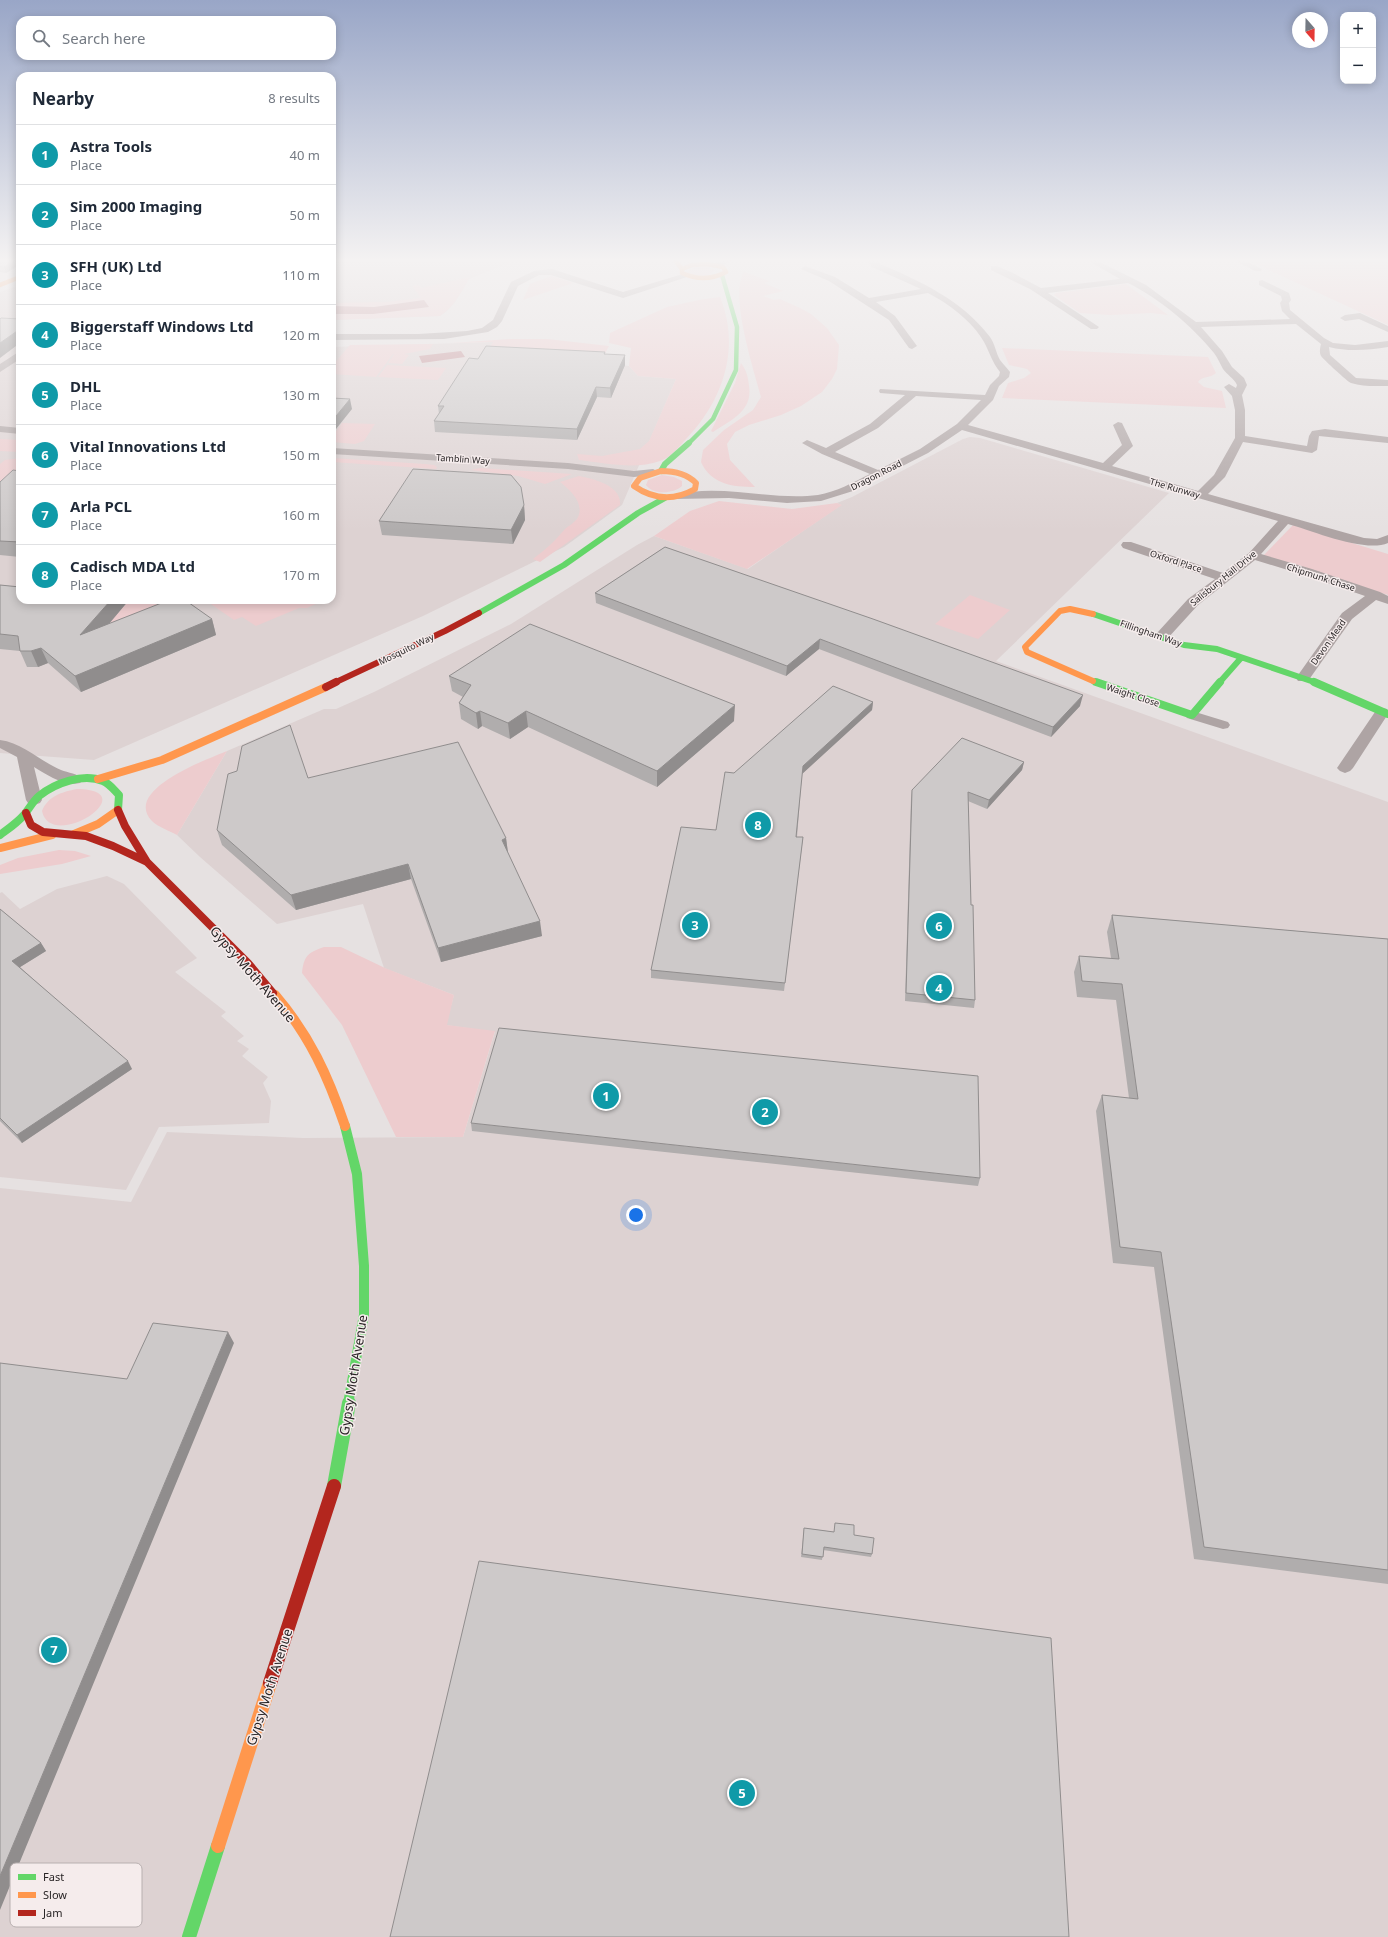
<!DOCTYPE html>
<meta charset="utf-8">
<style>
:root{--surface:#fff;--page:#f2f2f3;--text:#1f2937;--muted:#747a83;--line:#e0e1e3;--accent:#0b8043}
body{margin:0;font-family:"Noto Sans",sans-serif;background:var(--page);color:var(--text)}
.controls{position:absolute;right:12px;top:12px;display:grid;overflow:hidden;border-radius:8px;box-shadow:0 2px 10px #0003}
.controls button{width:36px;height:36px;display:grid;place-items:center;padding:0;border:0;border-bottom:1px solid var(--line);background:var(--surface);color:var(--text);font:20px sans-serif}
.compass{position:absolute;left:1292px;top:12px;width:36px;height:36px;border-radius:50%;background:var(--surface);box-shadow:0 2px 10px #0003;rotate:160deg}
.you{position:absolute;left:636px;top:1215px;width:14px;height:14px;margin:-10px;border:3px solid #fff;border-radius:50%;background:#1a73e8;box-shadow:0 0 0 6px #1a73e833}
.badge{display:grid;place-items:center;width:26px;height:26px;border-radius:50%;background:var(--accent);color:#fff;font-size:13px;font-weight:700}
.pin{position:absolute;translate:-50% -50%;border:2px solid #fff;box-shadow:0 1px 4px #0006}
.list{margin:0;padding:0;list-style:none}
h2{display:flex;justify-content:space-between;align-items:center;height:52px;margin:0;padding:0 16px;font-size:17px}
h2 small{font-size:13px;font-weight:400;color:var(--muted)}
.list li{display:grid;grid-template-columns:26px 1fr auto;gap:12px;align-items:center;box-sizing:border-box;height:60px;padding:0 16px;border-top:1px solid var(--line)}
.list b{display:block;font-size:15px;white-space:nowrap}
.list p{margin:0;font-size:13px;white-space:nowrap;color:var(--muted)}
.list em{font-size:13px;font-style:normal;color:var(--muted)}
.icon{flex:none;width:22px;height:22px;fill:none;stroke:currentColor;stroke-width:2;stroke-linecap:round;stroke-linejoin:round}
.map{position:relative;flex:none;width:1388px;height:1937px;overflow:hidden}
.search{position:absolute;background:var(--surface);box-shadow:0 2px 10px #0003;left:16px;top:16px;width:320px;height:44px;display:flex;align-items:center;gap:10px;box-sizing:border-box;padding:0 14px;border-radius:12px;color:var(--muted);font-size:15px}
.panel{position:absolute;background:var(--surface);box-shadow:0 2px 10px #0003;left:16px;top:72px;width:320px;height:532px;border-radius:12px}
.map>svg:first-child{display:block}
.built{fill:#ddd2d2}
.green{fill:#edccce}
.water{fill:#c39095}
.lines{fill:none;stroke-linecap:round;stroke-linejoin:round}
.street{fill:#aea4a4;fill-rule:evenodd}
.fast-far4{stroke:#63d668;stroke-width:4.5}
.fast-far3{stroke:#63d668;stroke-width:6}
.fast-far2{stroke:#63d668;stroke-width:8}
.fast-far1{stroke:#63d668;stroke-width:10}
.fast{stroke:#63d668;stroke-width:14}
.slow-far4{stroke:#ff974d;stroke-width:4.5}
.slow-far3{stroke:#ff974d;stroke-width:6}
.slow-far2{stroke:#ff974d;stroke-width:8}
.slow-far1{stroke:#ff974d;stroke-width:10}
.slow{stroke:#ff974d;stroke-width:14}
.jam-far2{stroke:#b3261e;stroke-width:6}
.jam-far1{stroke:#b3261e;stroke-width:8}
.jam{stroke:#b3261e;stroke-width:14}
.wall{fill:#b0adad}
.shaded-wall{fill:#908d8d}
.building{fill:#cdc9c9;stroke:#908d8d}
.labels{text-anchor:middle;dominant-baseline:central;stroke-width:3;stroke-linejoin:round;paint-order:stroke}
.far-street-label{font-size:9px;fill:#282425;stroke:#f5ecec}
.near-street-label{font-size:13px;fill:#282425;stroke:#f5ecec}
.key{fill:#f5ecec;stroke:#b8b0b0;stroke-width:1}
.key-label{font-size:11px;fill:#282425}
</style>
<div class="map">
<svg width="1388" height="1937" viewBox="0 0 1388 1937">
<rect width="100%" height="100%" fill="#e6e1e1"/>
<path class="built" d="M332 260H516L469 279 455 302 447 311 440 316 332 320Z
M20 285V600H332V347L493 342 607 348 602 359 604 363 629 366 638 376 676 379 622 505 564 547 423 616 94 760 0 753V292Z
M970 437 980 438 1169 493 996 661 1388 802V1937H0V1188L131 1202 167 1132 303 1138 463 1137 495 1032 446 1025 454 995 384 968 363 904 277 924 200 857 177 835 227 751 324 709H336L374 692 511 624 637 545 654 536 748 569 841 505 837 503 852 497 963 439Z
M107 876 124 884 197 958 175 972 226 1012 221 1016 244 1036 237 1041 249 1049 242 1056 268 1077 263 1083 271 1101 269 1123 159 1127 126 1190 0 1177V893L2 892 20 909 57 889Z"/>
<path class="green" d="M1247 260H1388V325Z
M695 267H708L714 271C708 278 695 277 687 272Z
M744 272 770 281 764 283 783 291 763 296 774 300 780 299 800 308 811 314 827 328 839 345 837 369 832 379 822 392 801 406 781 415 749 425 735 432 727 444 730 460 755 487C732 487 711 484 701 462L703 450 724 430 753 410 761 397C754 370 729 295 744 272Z
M552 276 573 283 523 300 530 284Z
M470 277C462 291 454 307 440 316L332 320V303L386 302 421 298 412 286 419 285 421 288Z
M1126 284 1168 315 1151 313 1110 315 1080 313 1054 295 1056 293Z
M720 297C741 348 723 401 686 439 679 447 670 458 660 461 635 470 605 463 579 460L577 454 602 456 640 449 649 441 676 379 638 376 629 366 631 348 609 343 610 333 667 307 699 300Z
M510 339H547L609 346 602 359 486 353 493 342 451 343Z
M433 344 430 349 404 354 409 355 402 364 388 363 394 354H393L376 377 332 374V366L350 345Z
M1002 348 1208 357 1216 373C1211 378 1202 376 1198 382L1204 387 1222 391 1226 408 1002 398 1008 383 1024 378 1031 373 1027 369 1009 365Z
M741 363C747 371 748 377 749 386 753 411 731 420 713 432L711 431 735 383Z
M387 365 446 368 438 380 378 377Z
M342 423 375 424 364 441 355 444 332 442V437Z
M0 439 20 440V452L0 451Z
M20 458V478L0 486V464L5 460Z
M332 458 425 464 434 465 437 467 436 469 332 462Z
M480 468 572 474 545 484 518 476 471 470Z
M662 475 674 477 682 481V486C673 494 653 495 646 485L648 480Z
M579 476C593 479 622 485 620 505L540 562 533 559C545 550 555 541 565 529 568 526 574 523 577 519 586 504 570 490 560 482Z
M719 501 792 509 837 503 842 505 747 569 654 536 690 511Z
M1293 525 1388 554V595L1263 556Z
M970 595 1010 610 978 639 935 624Z
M129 600H182L103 630Z
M205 600H324L307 608H299L256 626 242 617 234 620Z
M227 751 177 835C170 831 158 827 152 821 122 790 208 759 227 751Z
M77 789C147 790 51 853 42 811 48 796 62 792 77 789Z
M59 850 75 851 91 856 62 864 0 874V865L18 858Z
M324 947H341L385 968 454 995 447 1025 495 1031 463 1137H396L342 1025 302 973C304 955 308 953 324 947Z"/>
<path class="water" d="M424 300 429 307 373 314H332V306L374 307Z
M461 351 465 357 422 363 419 356Z"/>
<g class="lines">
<path class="street" d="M724 260H735L717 267 713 265Z
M870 260H878V263C920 281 962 300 990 337 995 344 996 353 1000 360 1003 364 1007 368 1010 372L1009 377 999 386 993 400 968 425 1103 463 1122 445 1113 425 1118 422 1122 423 1133 446 1112 466 1198 491 1214 475 1235 438V410L1232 396 1224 387 1229 384 1236 388 1237 385C1234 378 1227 375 1223 369 1220 364 1218 358 1214 353 1191 325 1160 299 1128 283L1048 293 1099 327 1097 329H1091L1030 289 991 270V266H997L1011 272 1041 288 1120 279 1087 260H1096L1146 285 1196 322 1290 319 1282 311 1280 303 1282 300 1281 296 1259 285V281L1262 280 1289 293 1291 300 1289 303 1290 310 1324 338 1333 343 1355 345 1388 341V347C1368 350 1349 352 1329 347L1330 355 1356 378 1388 380V386C1376 386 1363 387 1351 383 1348 382 1323 359 1321 356 1319 352 1320 348 1321 344L1296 324 1201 327 1222 351 1232 367 1244 378 1247 385 1242 395 1245 410V436L1307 446 1309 436 1312 431 1325 429 1388 437V443L1319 436 1317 450 1312 453 1243 442 1225 477 1208 494 1364 538 1377 539 1388 535V543C1365 553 1313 531 1288 524L1261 554 1312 569 1380 592 1388 596V604L1376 600 1352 619 1308 681H1298L1296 678 1342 613 1365 596 1304 575 1255 560 1198 605 1167 639H1157L1155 636 1157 633 1188 599 1215 579 1123 548 1121 545 1123 542H1131L1223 573 1249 553 1278 521 962 430 928 453 883 476 853 491 821 501 787 503 729 498 674 499 672 497 674 495C721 483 771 501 818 495 836 492 854 482 870 474L822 454 802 443 807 440 826 448 870 424 905 395 880 393 879 391 880 389 985 395 990 385 999 376 1000 372C992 362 990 353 984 342 972 321 949 304 928 293L876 302 895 316 917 346 912 349 909 348 889 320 829 281 801 269 805 266 835 277 869 298 921 289 872 267 868 262ZM916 396 981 400 957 424 920 449 878 470 835 452 878 428Z
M1234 260H1244L1262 269 1261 271H1255Z
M552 269 623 292 686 273 690 276 623 298 551 275H539L518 286 502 321 497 327 488 332 444 339 332 340V334H418L467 331 482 328 493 320 511 282 534 271Z
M1360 313 1388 326V332L1359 319 1345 321 1340 318 1345 315Z
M20 351V359L0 372V364Z
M0 426 20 428V434L0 432Z
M332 448 568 463 634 471 653 469 659 472 653 475 634 477 568 469 332 454Z
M1382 708 1387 709 1388 714 1353 768 1350 771 1345 773 1340 771 1337 768 1377 709Z
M1192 711 1228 722 1230 725 1228 728 1223 729 1187 718 1185 715 1187 712Z
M0 740C23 743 40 761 61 770 68 773 78 773 83 780L80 783C65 787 47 775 34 767L42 800 40 803 34 805 28 803 26 800 17 757 0 748Z"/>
<path class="fast-far4" d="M688 444 713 419 736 370 737 327 722 275"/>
<path class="fast-far3" d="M661 471 665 464 689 443
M479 613 564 565 638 513 665 498
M1093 614 1184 645 1217 649 1317 683
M1093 681 1099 683
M1219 683 1241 658"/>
<path class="fast-far2" d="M1096 682 1192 715 1220 682
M1314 682 1388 714
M0 835C8 829 17 823 24 815 29 809 33 801 39 796 55 783 83 773 103 781 110 784 114 790 119 795L118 810"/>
<path class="fast-far1" d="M345 1126 357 1174 364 1266V1315L348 1404"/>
<path class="fast" d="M334 1486 349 1403
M189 1937 218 1846"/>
<path class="slow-far4" d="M675 260 682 269
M707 264 723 267 726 272C711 280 697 280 682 273V269L692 265Z
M0 285 20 277"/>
<path class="slow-far3" d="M661 471C674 471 686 473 696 483L695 489C674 501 654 500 634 486L640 478Z
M1093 614 1070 609 1060 611 1025 647 1027 652 1093 681"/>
<path class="slow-far2" d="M98 779 162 760 326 687
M74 834 98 824 118 810
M0 848 52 835
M273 993 276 996"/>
<path class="slow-far1" d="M275 995C310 1036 328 1076 345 1126"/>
<path class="slow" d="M218 1846 270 1683"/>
<path class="jam-far2" d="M334 683 445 631 479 613"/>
<path class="jam-far1" d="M326 687 336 682
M118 810 125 826 147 862 248 963 273 993
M26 813 31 825 43 832 86 836 113 846 147 862"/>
<path class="jam" d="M270 1683 334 1486"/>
</g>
<path class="wall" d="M0 260H20V268L16 267 6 273 0 272Z
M605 352V354L625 365 611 398 597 397 577 440 435 432 434 421 439 414 438 406 478 359Z
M20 471V557L0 555V482Z
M524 505 525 520 513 544 382 535 379 521Z
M665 547 1080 706 1051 737 819 649 786 676 596 603 595 593Z
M0 585 129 600 109 624 212 619 216 635 81 692 48 663 38 667H27L20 651 0 649Z
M449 676 734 721 657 787 528 727 510 739 482 726 478 729 461 719 459 703 463 697 452 691Z
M873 702 872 710 802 774 797 837H803L802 846 784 991 651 978V970L716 830Z
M1024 762 1022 770 987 809 968 801 971 905 975 1000 974 1008 905 1001 911 798 912 790Z
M308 778 506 838 508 853 542 936 441 962 411 879 296 910 222 845 217 830Z
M0 909 41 943 46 951 20 967 132 1069 22 1143 0 1121Z
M1112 915 1388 939V1584L1194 1559 1154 1267 1113 1263 1096 1111 1102 1095 1129 1098 1116 1000 1077 997 1074 972 1079 956 1111 958 1107 932Z
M471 1123 980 1178 978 1186 472 1131Z
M835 1523 854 1535 872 1554 871 1557 823 1550 822 1560 801 1557 804 1528 834 1532Z"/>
<path class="shaded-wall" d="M14 261 16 267 6 273 4 267Z
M20 329V343L0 358V343Z
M625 355V365L611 398 610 388Z
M596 387 597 397 577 440V429Z
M350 399 352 409 332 434V421Z
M524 505 525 520 513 544 511 530Z
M111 600H129L86 651 80 635Z
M212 619 216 635 81 692 75 676Z
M820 639 819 649 786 676 787 666Z
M41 648 48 663 38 667 31 651Z
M1083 695 1080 706 1051 737 1053 727Z
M873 702 872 710 802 774 803 766Z
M735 705 734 721 657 787V771Z
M480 711 482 726 478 729 476 713Z
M526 711 528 727 510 739 508 723Z
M1024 762 1022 770 987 809 989 800Z
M506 838 508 853 502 840Z
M408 864 411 879 296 910 291 895Z
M540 921 542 936 441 962 438 948Z
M41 943 46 951 17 969 12 961Z
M128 1061 132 1069 22 1143 17 1135Z
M228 1332 234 1343 0 1910V1876Z"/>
<path class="building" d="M0 260H20V263L14 261 4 267 0 266Z
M1 318 20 319V329L0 343V319Z
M486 346 605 352 604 354 625 355 610 388 596 387 577 429 434 421 444 406H438L469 358 478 359Z
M332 398 350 399 332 421Z
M413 469 511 475 521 487 524 505 511 530 379 521Z
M13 470 20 471V542L0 541V482Z
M665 547 873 619 1083 695 1053 727 820 639 787 666 595 593Z
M0 585 20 587V600H111L80 635 169 600H185L212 619 75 676 41 648 31 651H20L18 636 0 634Z
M530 624 735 705 657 771 526 711 508 723 480 711 476 713 459 703 471 685 449 676Z
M833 686 873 702 803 766 796 837H803L785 983 651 970 681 827 716 830 725 772 734 773Z
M290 725 308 778 458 742 506 838 502 840 540 921 438 948 408 864 291 895 217 830 228 774 237 771 242 746Z
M962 738 1024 762 989 800 968 792 971 905H973L975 1000 906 993 912 790Z
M0 909 41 943 12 961 128 1061 17 1135 0 1118Z
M1112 915 1388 939V1570L1204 1547 1161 1252 1120 1247 1102 1095 1138 1099 1122 984 1082 981 1079 956 1119 959Z
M499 1028 978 1076 980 1178 471 1123Z
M153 1323 228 1332 0 1876V1363L127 1379Z
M835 1523 854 1525V1535L874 1538 872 1554 824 1547 823 1557 802 1554 804 1528 834 1532Z
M479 1561 1051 1638 1069 1937H390Z"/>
<linearGradient id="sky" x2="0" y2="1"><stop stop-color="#99a6c7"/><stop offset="0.49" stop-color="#f4f2f2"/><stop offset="1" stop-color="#f4f2f2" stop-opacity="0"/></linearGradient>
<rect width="1388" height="531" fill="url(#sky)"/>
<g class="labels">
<g class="far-street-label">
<text transform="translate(463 459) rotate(4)">Tamblin Way</text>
<text transform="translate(876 475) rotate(-27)">Dragon Road</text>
<text transform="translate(1175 488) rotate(16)">The Runway</text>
<text transform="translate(1176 561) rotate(18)">Oxford Place</text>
<text transform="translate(1321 577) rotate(18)">Chipmunk Chase</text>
<text transform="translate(1223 578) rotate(-39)">Salisbury Hall Drive</text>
<text transform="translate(1151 633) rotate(19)">Fillingham Way</text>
<text transform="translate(1328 642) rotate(-55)">Devon Mead</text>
<text transform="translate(406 649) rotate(-26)">Mosquito Way</text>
<text transform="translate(1133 695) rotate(18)">Waight Close</text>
</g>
<g class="near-street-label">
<text transform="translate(253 974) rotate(49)">Gypsy Moth Avenue</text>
<text transform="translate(353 1375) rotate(-81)">Gypsy Moth Avenue</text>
<text transform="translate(269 1687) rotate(-72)">Gypsy Moth Avenue</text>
</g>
</g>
<rect x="10" y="1863" width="132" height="64" rx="6" class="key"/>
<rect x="18" y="1874" width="18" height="6" fill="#63d668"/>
<rect x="18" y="1892" width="18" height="6" fill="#ff974d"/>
<rect x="18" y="1910" width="18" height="6" fill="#b3261e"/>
<g class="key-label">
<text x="43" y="1881">Fast</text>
<text x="43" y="1899">Slow</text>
<text x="43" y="1917">Jam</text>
</g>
</svg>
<div class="controls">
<button>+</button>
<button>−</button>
</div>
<svg class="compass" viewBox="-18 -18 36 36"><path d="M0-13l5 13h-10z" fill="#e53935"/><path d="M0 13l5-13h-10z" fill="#747a83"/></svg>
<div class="you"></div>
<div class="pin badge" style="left:606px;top:1096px;background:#0f9aa8">1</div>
<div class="pin badge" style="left:765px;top:1112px;background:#0f9aa8">2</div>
<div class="pin badge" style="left:695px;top:925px;background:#0f9aa8">3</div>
<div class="pin badge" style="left:939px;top:988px;background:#0f9aa8">4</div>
<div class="pin badge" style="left:742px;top:1793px;background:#0f9aa8">5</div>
<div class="pin badge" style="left:939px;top:926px;background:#0f9aa8">6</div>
<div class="pin badge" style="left:54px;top:1650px;background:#0f9aa8">7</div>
<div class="pin badge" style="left:758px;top:825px;background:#0f9aa8">8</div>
<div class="search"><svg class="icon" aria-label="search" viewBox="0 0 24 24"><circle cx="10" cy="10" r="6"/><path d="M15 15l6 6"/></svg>Search here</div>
<section class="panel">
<h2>Nearby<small>8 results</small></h2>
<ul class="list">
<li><span class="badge" style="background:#0f9aa8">1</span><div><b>Astra Tools</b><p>Place</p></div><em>40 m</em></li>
<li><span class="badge" style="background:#0f9aa8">2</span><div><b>Sim 2000 Imaging</b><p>Place</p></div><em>50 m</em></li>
<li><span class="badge" style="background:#0f9aa8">3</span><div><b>SFH (UK) Ltd</b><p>Place</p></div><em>110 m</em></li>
<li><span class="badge" style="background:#0f9aa8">4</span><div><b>Biggerstaff Windows Ltd</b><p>Place</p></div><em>120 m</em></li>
<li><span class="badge" style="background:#0f9aa8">5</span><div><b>DHL</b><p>Place</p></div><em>130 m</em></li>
<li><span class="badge" style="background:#0f9aa8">6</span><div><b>Vital Innovations Ltd</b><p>Place</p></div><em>150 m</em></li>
<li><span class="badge" style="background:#0f9aa8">7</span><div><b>Arla PCL</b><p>Place</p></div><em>160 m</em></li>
<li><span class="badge" style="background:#0f9aa8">8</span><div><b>Cadisch MDA Ltd</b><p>Place</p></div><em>170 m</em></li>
</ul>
</section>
</div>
